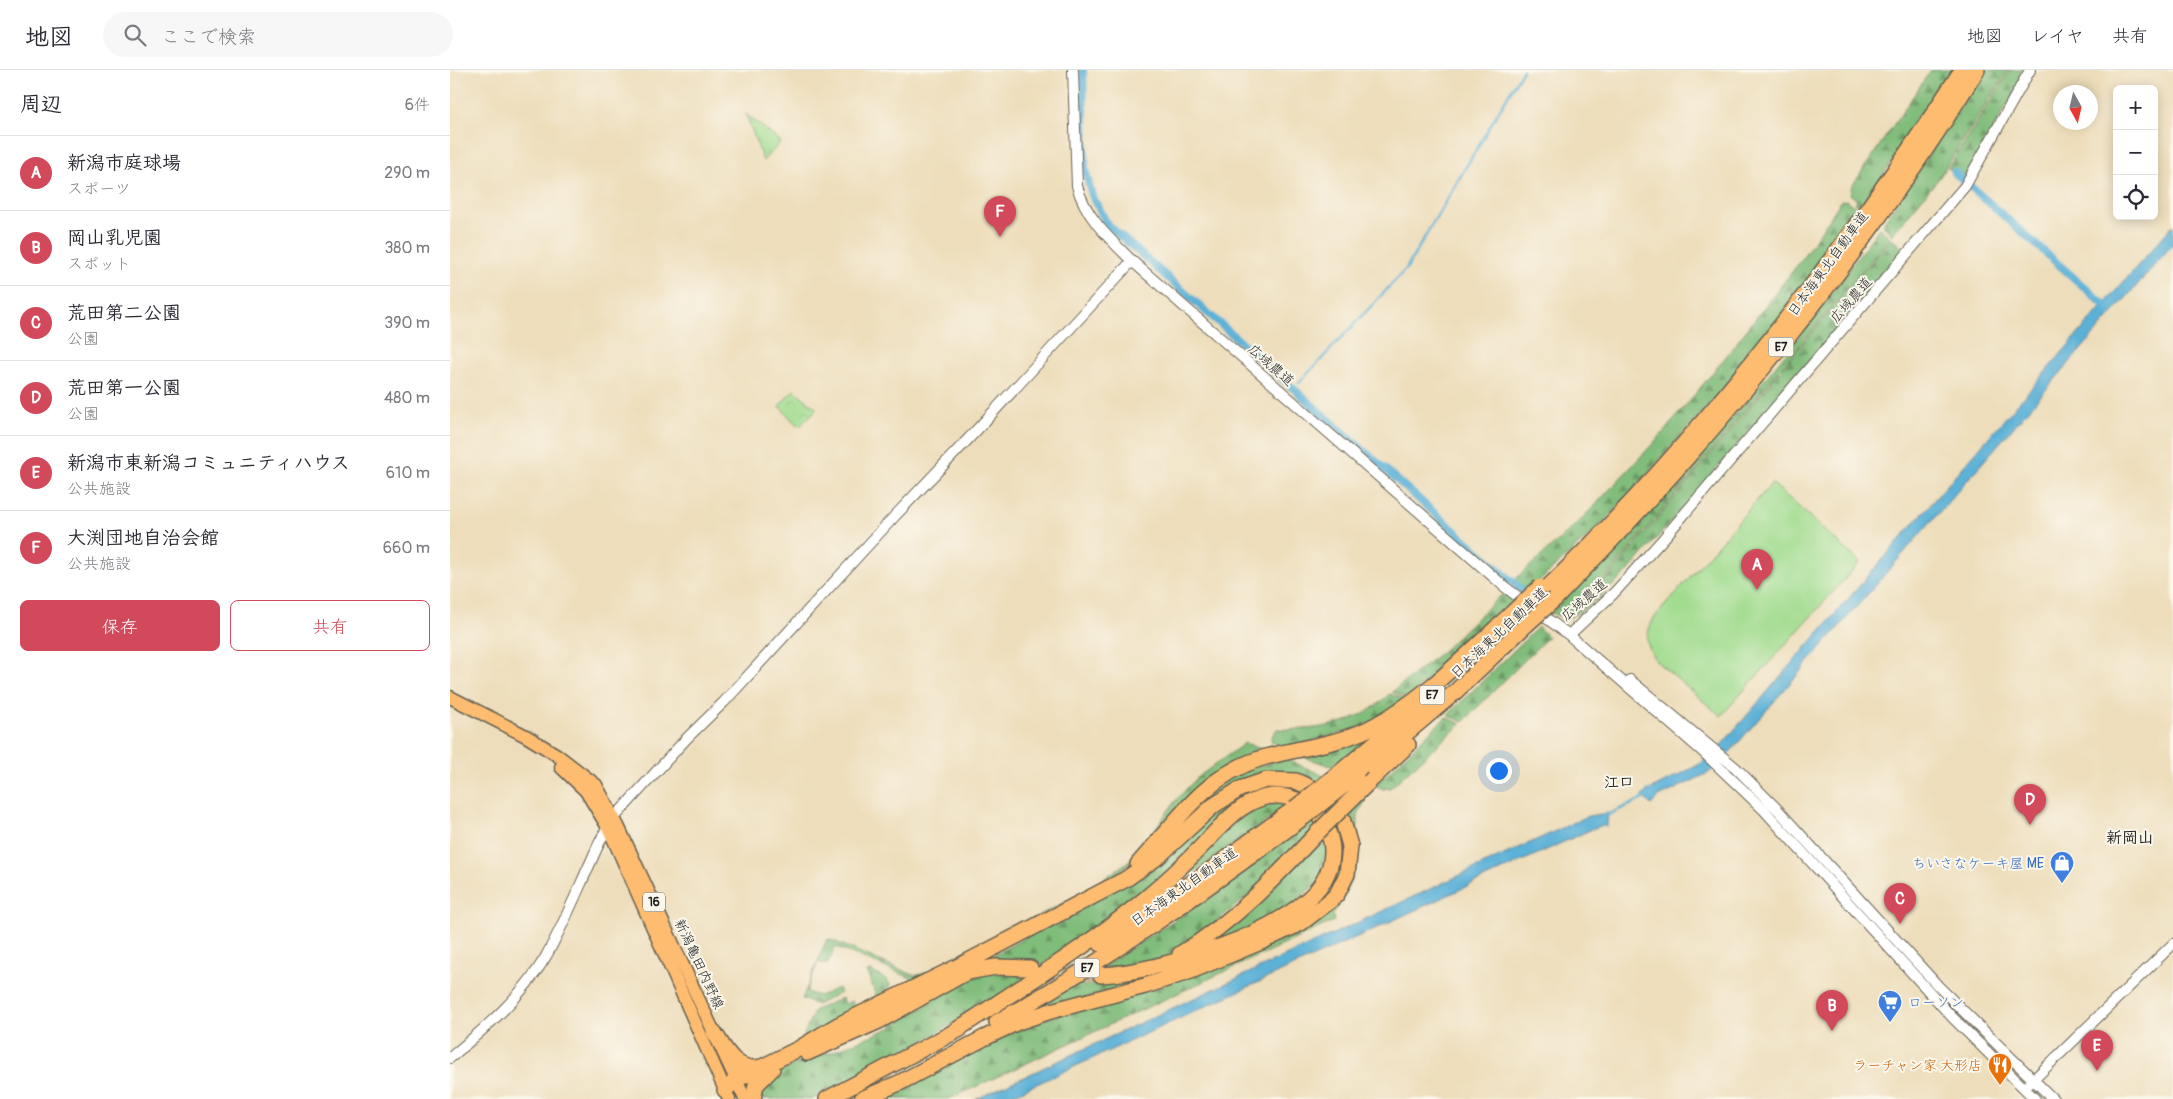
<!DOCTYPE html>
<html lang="ja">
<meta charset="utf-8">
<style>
:root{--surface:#fff;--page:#f7f7f7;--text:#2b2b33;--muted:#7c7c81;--line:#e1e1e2;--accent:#d1495b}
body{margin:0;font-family:Pangolin,"Klee One",sans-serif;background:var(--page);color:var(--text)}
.controls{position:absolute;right:15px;top:15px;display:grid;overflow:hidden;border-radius:8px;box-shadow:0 2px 12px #0003}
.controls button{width:45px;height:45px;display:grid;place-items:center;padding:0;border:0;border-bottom:1px solid var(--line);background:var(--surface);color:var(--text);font:25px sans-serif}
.compass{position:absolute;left:1603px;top:15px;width:45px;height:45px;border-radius:50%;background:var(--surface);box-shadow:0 2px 12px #0003;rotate:172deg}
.you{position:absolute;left:1048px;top:700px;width:18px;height:18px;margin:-12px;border:4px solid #fff;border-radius:50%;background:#1a73e8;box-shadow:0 0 0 8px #1a73e833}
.badge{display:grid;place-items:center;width:32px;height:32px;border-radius:50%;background:var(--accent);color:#fff;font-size:16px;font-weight:700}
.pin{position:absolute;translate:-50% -41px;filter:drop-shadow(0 1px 2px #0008)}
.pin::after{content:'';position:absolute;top:26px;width:18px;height:15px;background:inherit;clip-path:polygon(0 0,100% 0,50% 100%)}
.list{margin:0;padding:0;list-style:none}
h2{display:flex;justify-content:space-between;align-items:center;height:65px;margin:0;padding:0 20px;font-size:21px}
h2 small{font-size:16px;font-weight:400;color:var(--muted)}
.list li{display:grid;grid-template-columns:32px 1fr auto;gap:15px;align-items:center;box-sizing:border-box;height:75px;padding:0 20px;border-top:1px solid var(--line)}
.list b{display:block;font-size:19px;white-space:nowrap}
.list p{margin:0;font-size:16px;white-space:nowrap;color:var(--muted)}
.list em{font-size:16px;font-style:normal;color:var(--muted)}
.actions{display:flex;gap:10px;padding:15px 20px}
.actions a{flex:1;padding:11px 0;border:1px solid var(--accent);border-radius:8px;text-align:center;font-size:18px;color:var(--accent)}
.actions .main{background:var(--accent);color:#fff}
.icon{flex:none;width:28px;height:28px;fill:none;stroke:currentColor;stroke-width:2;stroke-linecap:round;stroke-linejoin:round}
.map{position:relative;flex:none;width:1723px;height:1029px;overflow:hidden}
header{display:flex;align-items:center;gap:30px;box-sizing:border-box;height:70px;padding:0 25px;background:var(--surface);border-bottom:1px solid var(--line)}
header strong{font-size:24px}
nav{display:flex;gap:28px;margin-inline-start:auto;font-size:18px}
.search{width:350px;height:45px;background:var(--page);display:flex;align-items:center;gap:12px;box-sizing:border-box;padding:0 18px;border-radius:28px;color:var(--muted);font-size:19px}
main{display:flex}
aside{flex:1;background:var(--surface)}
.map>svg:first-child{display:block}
.forest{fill:url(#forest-firs);stroke:#4e6c4b}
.park{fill:url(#park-crowns);stroke:#5e7c56}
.garden{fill:#a1dc8f;stroke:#5e7c56}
.water{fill:#5bb1d7;stroke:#3c667a}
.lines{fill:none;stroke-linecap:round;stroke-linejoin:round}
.stream{stroke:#5bb1d7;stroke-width:2.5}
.canal{stroke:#5bb1d7;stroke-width:8}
.highway-tunnel{stroke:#c3b69a;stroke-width:15;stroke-dasharray:15 8;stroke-linecap:butt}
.minor-casing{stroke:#656053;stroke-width:12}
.major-casing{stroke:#656053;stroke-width:15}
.highway-casing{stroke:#656053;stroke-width:18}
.minor{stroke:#fff;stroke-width:10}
.major{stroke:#febc70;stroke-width:12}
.highway{stroke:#febc70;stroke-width:15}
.highway-bridge-casing{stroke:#656053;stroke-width:18;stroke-linecap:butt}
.highway-bridge{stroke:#febc70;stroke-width:15}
.labels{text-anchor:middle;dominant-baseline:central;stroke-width:4;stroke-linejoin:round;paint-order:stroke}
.shield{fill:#fbf7ec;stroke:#5f5e5a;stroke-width:1}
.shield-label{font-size:12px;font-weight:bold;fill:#1c1c1c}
.street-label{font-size:14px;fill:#1c1c1c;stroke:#fbf7ec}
.shop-label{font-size:14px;fill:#366cbe;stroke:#fbf7ec;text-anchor:end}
.food-label{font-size:14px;fill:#c56008;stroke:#fbf7ec;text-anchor:end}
.neighbourhood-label{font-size:15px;font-weight:bold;fill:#1c1c1c;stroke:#fbf7ec}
.quarter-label{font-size:16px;font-weight:bold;fill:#1c1c1c;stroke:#fbf7ec}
</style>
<header>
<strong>地図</strong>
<div class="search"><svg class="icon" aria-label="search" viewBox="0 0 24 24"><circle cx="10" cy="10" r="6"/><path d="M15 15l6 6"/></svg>ここで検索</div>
<nav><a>地図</a><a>レイヤ</a><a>共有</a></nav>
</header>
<main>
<aside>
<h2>周辺<small>6件</small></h2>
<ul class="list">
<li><span class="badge">A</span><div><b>新潟市庭球場</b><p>スポーツ</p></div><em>290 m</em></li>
<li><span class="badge">B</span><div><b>岡山乳児園</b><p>スポット</p></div><em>380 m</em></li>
<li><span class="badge">C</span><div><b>荒田第二公園</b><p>公園</p></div><em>390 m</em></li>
<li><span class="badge">D</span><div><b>荒田第一公園</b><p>公園</p></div><em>480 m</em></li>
<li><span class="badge">E</span><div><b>新潟市東新潟コミュニティハウス</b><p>公共施設</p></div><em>610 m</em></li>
<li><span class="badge">F</span><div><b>大渕団地自治会館</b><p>公共施設</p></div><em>660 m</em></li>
</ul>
<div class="actions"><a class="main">保存</a><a>共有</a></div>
</aside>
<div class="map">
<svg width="1723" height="1029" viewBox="0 0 1723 1029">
<defs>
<pattern id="forest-firs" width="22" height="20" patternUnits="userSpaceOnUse" patternTransform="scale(1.25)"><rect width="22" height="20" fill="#80bc7a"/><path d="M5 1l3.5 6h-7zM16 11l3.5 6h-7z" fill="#689863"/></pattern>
<pattern id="park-crowns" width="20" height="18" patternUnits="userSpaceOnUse" patternTransform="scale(1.25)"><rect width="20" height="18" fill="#a1dc8f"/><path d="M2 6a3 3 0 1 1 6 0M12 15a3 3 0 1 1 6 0" fill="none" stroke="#8abc7b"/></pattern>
</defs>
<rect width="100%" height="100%" fill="#fbf7ec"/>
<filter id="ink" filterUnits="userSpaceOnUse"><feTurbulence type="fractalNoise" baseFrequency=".02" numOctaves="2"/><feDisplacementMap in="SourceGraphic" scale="10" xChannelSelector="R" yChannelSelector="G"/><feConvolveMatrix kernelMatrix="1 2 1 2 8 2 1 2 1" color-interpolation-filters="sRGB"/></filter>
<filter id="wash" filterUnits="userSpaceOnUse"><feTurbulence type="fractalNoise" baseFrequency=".0096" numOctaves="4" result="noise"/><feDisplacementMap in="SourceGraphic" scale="20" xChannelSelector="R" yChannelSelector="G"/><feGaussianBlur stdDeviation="1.12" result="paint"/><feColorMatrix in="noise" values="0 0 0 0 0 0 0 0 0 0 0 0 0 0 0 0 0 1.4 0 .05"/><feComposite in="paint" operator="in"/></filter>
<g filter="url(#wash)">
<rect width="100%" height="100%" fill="#edddba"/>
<path class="forest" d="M1481 0H1503L1411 138 1405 133 1407 130 1400 124 1402 116Z
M1535 0H1558L1489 108 1442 165 1432 155Z
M1560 0H1577L1515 109 1498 98Z
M1396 130 1409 140 1334 242 1272 320 1153 453 1074 525 1064 518 1063 512 1068 507 1130 451 1213 363 1274 289 1352 189 1391 131Z
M1429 158 1440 167 1134 534C1121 549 1121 551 1101 543 1183 459 1263 374 1337 282 1369 242 1399 199 1429 158Z
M1441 168 1455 180 1174 506 1126 546Z
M1059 525 1068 532 957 628 942 622 994 580 1050 526Z
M1088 557 1098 567 1013 652 998 645Z
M940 624 955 629 913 657 835 678 822 672 821 668 827 659C857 661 887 657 915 643 924 638 932 630 940 624Z
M996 647 1011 654 940 718 933 719 925 715Z
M936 653 887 698 847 685Z
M795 673 818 681 791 692 681 792 653 814 466 910 386 877 377 895 368 892 356 922 370 926 388 918 390 923 367 935 352 929 376 871 379 869 461 904 467 905 479 902 633 823 669 798 685 786 726 730 748 707Z
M834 688 876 707 866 715 812 706 711 779 733 746 781 706Z
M827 713 858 720 851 725 825 721 596 895 576 893 522 897 631 837 783 728Z
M914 727 915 731 908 745 907 792 904 803 892 832 883 845 884 851 499 1029H432L533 975 592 950 714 916 892 826 896 744Z
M815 732 842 733 702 832 783 751Z
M865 748 871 755 826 803 731 880 712 889 648 900 761 826Z
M890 751 895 771 892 807 878 828 857 845 774 885 569 949 635 908 652 911 853 841 865 832 878 817 883 757Z
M876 764 878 774 870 810 829 846 749 880Z
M421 901 437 910 440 915 438 921 426 926 417 902Z
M534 903H583L505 953 428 995 362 1029H306L315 1009 358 988 382 982 442 957 441 955 471 939 496 920Z
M392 928 395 934 402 931 406 941 356 969 354 964 365 940Z"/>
<path class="park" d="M296 44 331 72 313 91Z
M344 320 367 339 349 357 329 336Z"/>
<path class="garden" d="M1322 413 1410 492 1271 646 1206 591C1195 574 1195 566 1204 548Z"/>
<path class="water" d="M1723 155V174L1281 681 1260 702 1209 727 1201 735 1192 726 1196 722 1250 694 1273 673Z
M1158 743 1157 756H1150L1142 759 554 1029H526L1138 746Z"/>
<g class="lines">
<path class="stream" d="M849 313 956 199 1073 0
M1155 746 1195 728"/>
<path class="canal" d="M633 0 635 99 642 125 657 154 1074 522
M1504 102 1658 238"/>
</g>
</g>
<g filter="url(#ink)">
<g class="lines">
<path class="highway-tunnel" d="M591 899 651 905"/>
<defs>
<path id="minor" d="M623 0 627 116C636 148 659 168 682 191L1055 517 1119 565 1252 681 1314 740 1503 948 1585 1029
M1119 565 1164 523 1213 469 1515 116 1580 0
M1180 610 1286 698 1329 741 1489 917 1603 1029
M0 988C34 959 71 928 95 888 111 860 124 829 138 798 146 781 152 763 164 748L237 668 274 632 442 449 523 364 682 191
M1579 1014 1723 874"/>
<path id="major" d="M0 627 76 666 107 685 146 715 168 756 295 1029
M111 697 136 721 159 759 279 1029"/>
<path id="highway" d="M1094 521C1255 366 1391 187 1512 0
M1105 529C1264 368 1407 193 1527 0
M895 698 976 630
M906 706 1004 623 1077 554
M923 708 958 675
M688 794C725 754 753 707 809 689 845 678 883 676 918 659 969 634 1020 582 1062 543
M651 874 755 804 845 738
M730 884C784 852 826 807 868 762
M547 952C655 891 756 820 855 746
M264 962C275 980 287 1003 311 997
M502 963C565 921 631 881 690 833 711 816 731 797 750 778 766 762 781 742 802 732 851 708 902 762 874 810 843 862 709 902 651 905
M357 983 429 951 517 902 546 897 580 898
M275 1020 286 1010 350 978 388 955 507 897 676 809 709 786 763 736 790 719 816 710 846 711 874 724 892 748 900 776 897 804 887 824 880 831 851 853 813 871 741 901 695 916 601 941 568 952 534 968 449 1013 412 1029
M303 1029 306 1015 322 999
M377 1029 510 959"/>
</defs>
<use href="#minor" class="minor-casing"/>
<use href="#major" class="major-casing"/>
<use href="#highway" class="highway-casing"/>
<use href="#minor" class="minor"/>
<use href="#major" class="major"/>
<use href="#highway" class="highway"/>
<defs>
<path id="highway-bridge" d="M1062 543 1090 517
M1077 554 1105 529
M845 738 895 698
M855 746 906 706
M868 762 923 708"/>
</defs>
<use href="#highway-bridge" class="highway-bridge-casing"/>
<use href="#highway-bridge" class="highway-bridge"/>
</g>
</g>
<defs>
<symbol id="shop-pin" viewBox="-11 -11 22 30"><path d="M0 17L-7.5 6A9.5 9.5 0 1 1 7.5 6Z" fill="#3f7fe0" stroke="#fbf7ec"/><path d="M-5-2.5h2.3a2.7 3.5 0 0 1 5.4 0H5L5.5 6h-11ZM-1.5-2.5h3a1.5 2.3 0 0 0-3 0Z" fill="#fff"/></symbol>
<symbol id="supermarket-pin" viewBox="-11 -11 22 30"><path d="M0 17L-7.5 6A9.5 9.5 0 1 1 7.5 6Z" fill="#3f7fe0" stroke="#fbf7ec"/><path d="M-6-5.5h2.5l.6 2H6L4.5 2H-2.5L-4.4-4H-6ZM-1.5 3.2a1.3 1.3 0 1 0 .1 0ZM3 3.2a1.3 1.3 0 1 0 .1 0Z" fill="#fff"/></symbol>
<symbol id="restaurant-pin" viewBox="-11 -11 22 30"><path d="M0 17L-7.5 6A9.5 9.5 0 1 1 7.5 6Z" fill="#e8710a" stroke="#fbf7ec"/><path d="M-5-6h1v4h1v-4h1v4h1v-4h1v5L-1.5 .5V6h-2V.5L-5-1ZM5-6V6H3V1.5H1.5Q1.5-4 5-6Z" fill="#fff"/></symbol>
</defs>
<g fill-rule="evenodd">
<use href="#shop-pin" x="1598" y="779" width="28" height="38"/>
<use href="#supermarket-pin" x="1426" y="918" width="28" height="38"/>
<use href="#restaurant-pin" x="1536" y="981" width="28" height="38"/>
</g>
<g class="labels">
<g class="shield">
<rect x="1318.5" y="267.5" width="25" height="19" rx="4"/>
<rect x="969.5" y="615.5" width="25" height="19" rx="4"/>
<rect x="193" y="822.5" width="22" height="19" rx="4"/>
<rect x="624.5" y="888.5" width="25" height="19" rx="4"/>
</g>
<g class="shield-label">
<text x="1331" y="277">E7</text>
<text x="982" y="625">E7</text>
<text x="204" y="832">16</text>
<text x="637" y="898">E7</text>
</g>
<g class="street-label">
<text transform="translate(1378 194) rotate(-54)">日本海東北自動車道</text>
<text transform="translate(1401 230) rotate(-49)">広域農道</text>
<text transform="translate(821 295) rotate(41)">広域農道</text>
<text transform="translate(1134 530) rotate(-41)">広域農道</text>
<text transform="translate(1049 563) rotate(-43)">日本海東北自動車道</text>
<text transform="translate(734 817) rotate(-35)">日本海東北自動車道</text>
<text transform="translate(249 894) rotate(65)">新潟亀田内野線</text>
</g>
<g class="shop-label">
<text x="1594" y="793">ちいさなケーキ屋 ME</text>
<text x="1458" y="932" text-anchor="start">ローソン</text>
</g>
<g class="food-label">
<text x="1532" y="995">ラーチャン家 大形店</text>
</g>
<g class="neighbourhood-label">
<text x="1169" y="712">江口</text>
</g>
<g class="quarter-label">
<text x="1680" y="768">新岡山</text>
</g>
</g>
</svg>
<div class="controls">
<button>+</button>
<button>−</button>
<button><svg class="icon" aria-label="locate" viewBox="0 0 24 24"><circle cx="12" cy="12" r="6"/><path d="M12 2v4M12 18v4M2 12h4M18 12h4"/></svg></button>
</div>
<svg class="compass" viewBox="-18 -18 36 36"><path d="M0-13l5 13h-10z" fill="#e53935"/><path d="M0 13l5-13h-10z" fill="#7c7c81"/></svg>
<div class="you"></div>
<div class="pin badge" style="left:1307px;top:520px">A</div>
<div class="pin badge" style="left:1382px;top:961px">B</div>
<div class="pin badge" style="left:1450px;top:854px">C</div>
<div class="pin badge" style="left:1580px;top:755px">D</div>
<div class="pin badge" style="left:1647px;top:1001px">E</div>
<div class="pin badge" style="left:550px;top:167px">F</div>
</div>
</main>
